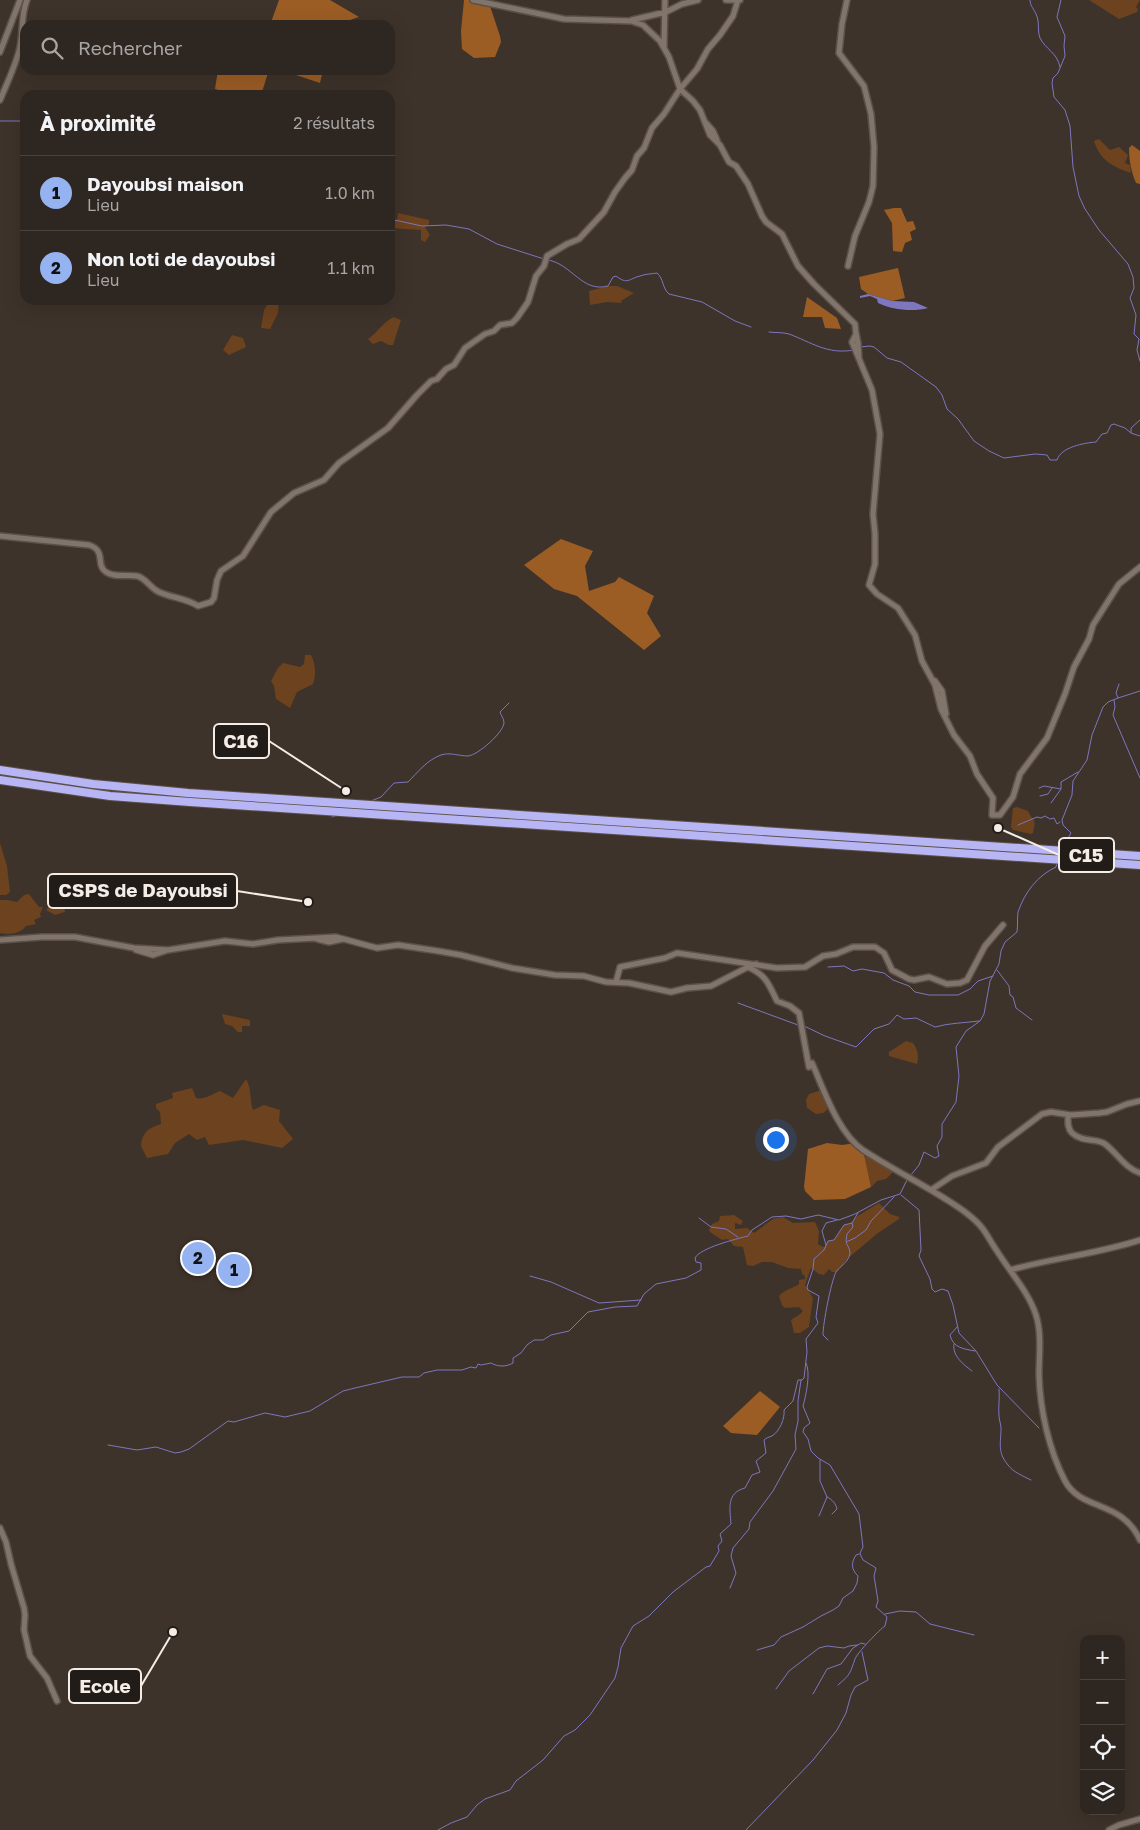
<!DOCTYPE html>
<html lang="fr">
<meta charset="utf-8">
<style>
:root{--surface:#2e2620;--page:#362e29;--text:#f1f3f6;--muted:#a7a5a5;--line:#49433e;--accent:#95b2f1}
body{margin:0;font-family:"Golos Text",sans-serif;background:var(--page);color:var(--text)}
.controls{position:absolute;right:15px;bottom:15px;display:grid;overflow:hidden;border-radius:10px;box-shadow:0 5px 20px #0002}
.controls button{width:45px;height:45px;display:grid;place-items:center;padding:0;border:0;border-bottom:1px solid var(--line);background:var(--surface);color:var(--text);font:25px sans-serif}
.you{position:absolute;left:775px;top:1139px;width:18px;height:18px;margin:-12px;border:4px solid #fff;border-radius:50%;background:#1a73e8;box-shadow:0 0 0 8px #1a73e833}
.badge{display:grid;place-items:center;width:32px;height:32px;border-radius:50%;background:var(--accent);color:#111;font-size:16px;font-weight:700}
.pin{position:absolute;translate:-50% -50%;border:2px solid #fff;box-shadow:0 1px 5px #0006}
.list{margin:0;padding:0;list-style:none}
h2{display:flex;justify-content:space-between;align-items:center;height:65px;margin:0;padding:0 20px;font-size:21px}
h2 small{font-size:16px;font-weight:400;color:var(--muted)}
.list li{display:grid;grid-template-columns:32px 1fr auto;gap:15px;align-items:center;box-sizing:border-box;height:75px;padding:0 20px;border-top:1px solid var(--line)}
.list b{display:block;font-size:19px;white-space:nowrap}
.list p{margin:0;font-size:16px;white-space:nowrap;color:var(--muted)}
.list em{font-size:16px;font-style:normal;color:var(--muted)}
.icon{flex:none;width:28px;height:28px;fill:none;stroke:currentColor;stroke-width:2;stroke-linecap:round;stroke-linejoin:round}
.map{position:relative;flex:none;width:1140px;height:1830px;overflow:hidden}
.search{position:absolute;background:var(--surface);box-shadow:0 5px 20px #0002;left:20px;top:20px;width:375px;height:55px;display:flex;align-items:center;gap:12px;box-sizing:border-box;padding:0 18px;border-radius:15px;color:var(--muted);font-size:19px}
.panel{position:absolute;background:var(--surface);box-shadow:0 5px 20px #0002;left:20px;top:90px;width:375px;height:215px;border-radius:15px}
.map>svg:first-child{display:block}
.green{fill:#6c421f}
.forest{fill:#9c5d25}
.water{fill:#7c77be}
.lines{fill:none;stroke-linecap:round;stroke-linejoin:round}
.stream{stroke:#7c77be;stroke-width:1}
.minor-casing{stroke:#5b514a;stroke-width:8}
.highway-casing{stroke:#5b514a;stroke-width:10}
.minor{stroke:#81746b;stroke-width:5}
.highway{stroke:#b8b5f5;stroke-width:8}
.leader{fill:none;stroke:#f4ece7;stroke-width:2}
.callout-dot{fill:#f4ece7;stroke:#211c18;stroke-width:2}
.callout{fill:#211c18;stroke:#f4ece7;stroke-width:2}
.callout-label{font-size:19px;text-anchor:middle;font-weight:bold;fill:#f4ece7}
</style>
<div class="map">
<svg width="1140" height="1830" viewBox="0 0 1140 1830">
<rect width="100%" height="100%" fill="#3e332a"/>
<path class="green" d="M1089 0H1140L1136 7 1138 9 1137 12 1119 19Z
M1099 139 1110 150 1119 147 1128 155 1125 163 1130 165 1131 173C1113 167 1100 160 1094 141Z
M398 213 429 220V224L425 227 430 235 425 242 421 240V230L390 228V219L397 220Z
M608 286H617L634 293 621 301 622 303 607 302 590 305 589 291Z
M269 300H279L278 313 270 329 261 328 264 310 269 302Z
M394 317 401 320 393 345H389L381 341 373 344 368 339C378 332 384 321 394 317Z
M232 335 243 338 246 347 229 355 223 350Z
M305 655H311C316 664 316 675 313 684L297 692 290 708 276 699 274 686 271 681 278 668 283 663 300 667 304 664Z
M1017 807 1028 811C1033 823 1037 816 1033 833L1031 834 1013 830 1011 827 1013 808Z
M0 843 7 866 10 892 6 895H0Z
M91 876 95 883 92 891 80 900 78 906 64 905 65 912 55 915 46 910 51 905 47 897 48 895 65 889 66 881 71 878Z
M29 894 39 907H43L40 914 41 917 34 920 36 924 26 926C20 934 10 935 0 933V900H8L17 902 24 895Z
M222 1014 250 1020V1026H242V1032H238L232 1026 225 1024Z
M906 1041 913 1043C918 1050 919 1056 917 1064L889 1056V1052Z
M246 1079C252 1089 249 1098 253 1110L264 1105 280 1110 279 1121 293 1139 282 1148 243 1140 209 1145 205 1137 197 1140 189 1134 175 1143 168 1154 147 1158 141 1146C142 1132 149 1128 161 1124L160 1112 156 1108V1104L173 1098 172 1093 192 1088 196 1098C205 1100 212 1094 220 1091L233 1098Z
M822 1090 827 1101V1110L823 1113 816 1114 807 1108 806 1100 809 1094Z
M874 1155 895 1170 886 1179 877 1181 871 1187 864 1157Z
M879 1203 890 1214 899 1217V1219L878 1233 847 1259 837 1272H832L829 1269 824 1275 819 1274 811 1268 805 1285 813 1298 809 1327 800 1333H794L791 1320 800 1314 803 1311 799 1307 785 1308 782 1305 779 1296C785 1289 792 1289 799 1284V1280L805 1279V1276L802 1274 801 1269 788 1268 772 1262H762L753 1266 747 1265 743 1247 734 1246 728 1239 722 1240 710 1232 709 1230 712 1224 719 1221 720 1216 734 1215 743 1221 741 1225 735 1223V1229L747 1228 754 1233 773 1219 783 1217 793 1223 815 1222 819 1231 818 1244 823 1247 826 1246 828 1241 834 1240 844 1225 852 1223 856 1217Z"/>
<path class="forest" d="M279 0H330L359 17 335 25H270Z
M464 0H488L500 36 501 42 495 57 474 58 462 49 461 31Z
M218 70H269L261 95H237L215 89Z
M281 70H323L320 83Z
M1132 145 1140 151V184L1136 183C1131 171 1129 160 1129 148Z
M894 208H901L907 222 913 221 916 229 910 232 912 240 905 243 902 252 893 251 892 223 884 210Z
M898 268 905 298 892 301 868 294 861 289 859 277Z
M807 297 837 318 841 329 825 328 822 317H803Z
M561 539 593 551 585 566 589 591 615 582 619 577 654 596 647 613 661 636 644 650 577 596 554 589 524 565Z
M827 1143 842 1145 856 1143 863 1150 871 1187 845 1199 814 1200 805 1191 804 1187 808 1149Z
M760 1391 780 1407 757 1435 731 1433 723 1426Z"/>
<path class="water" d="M868 294 892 301 914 302 928 308C913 312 892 310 878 303L877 299 870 296 860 298V296Z"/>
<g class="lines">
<path class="stream" d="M1030 0C1030 6 1034 9 1036 14 1040 22 1037 30 1040 38 1046 50 1057 52 1060 67
M1061 0 1057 17 1065 36 1064 46 1065 56 1058 73 1053 78 1052 83 1054 97 1065 110 1070 126 1073 167 1079 196 1085 209 1099 230 1128 264 1133 277 1134 288 1130 298 1136 315 1134 334 1139 339 1137 350 1140 361
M0 121H25
M390 219 422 226 446 225 469 229 497 244 544 259
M548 260C572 264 582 293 608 286L613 277 616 276C628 285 628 279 640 276 645 274 651 274 657 273 664 279 662 288 669 294L702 302 735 321 751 327
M769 332C776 333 782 332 789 334 811 342 827 355 854 350
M860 347 870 346 874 347 887 358 901 362 936 387 942 395 947 409 958 419 974 441 989 451 1004 458 1035 454 1047 455 1050 460H1057C1061 447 1084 443 1096 442L1102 434 1107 433 1111 425 1114 424 1125 428 1131 433
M1140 420 1131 428V433L1140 436
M1118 698 1116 693 1119 684
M1114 700 1115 707 1113 715 1140 778
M1039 788 1044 786 1061 789V782L1078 772
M1040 796 1048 794 1052 788
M371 801 381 797 394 783 408 782C418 772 427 760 441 755 450 752 459 756 468 756 478 755 503 733 504 723 504 718 501 716 500 712L509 703
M1051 803 1061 789
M332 817 338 815
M1018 825 1037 817 1041 818 1045 816 1050 819 1054 818 1057 824 1060 822
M1063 847 1071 833 1063 825 1062 820 1072 795 1073 781 1087 760 1092 735 1103 707 1108 702 1118 698 1140 691
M828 967 844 966 853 971 862 969 884 973 893 980 909 986 915 992 929 995H958L970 989 978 981 993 976
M997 970 1009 986 1010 995 1013 997 1016 1008 1032 1020
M738 1003 798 1025
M802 1025 825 1036 856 1047 874 1029 889 1024 897 1015 904 1019 916 1018 935 1027C949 1023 964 1023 979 1021
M911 1175 919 1165 924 1152 935 1158 939 1156 937 1146 942 1137V1124L956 1102 959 1076 956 1047 966 1031 980 1021 984 1014 990 981 999 964 1001 951 1005 942 1017 932C1018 925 1017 919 1018 912 1025 892 1037 876 1056 867L1057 862
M901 1195 919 1210 921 1250 919 1256 930 1279 932 1289 935 1292 942 1289 948 1291 953 1305 959 1333 976 1351 997 1385 1039 1428
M699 1218 711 1227 726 1229 738 1237
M846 1241 847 1234 853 1227 852 1223
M826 1245 822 1231 826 1223 837 1220
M530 1276 551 1282 599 1303 641 1300
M957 1327 950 1335C953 1348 964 1349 975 1351
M828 1340 823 1335C823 1323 831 1282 836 1272 840 1266 849 1262 850 1253 850 1249 847 1245 846 1242L855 1238 866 1230 871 1221 894 1197
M954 1344C952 1356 963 1364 972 1371
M806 1363C811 1372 806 1396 803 1406L810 1423 804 1428 803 1432 808 1439 811 1451 818 1458 830 1465 859 1514 863 1547 860 1553 861 1556 863 1560 876 1568 874 1576 878 1601 876 1607 887 1617 885 1626C880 1629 857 1653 855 1659 850 1673 851 1674 838 1685
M999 1389C1000 1398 998 1407 999 1416 999 1420 1001 1424 1001 1428 1001 1443 997 1452 1008 1465 1013 1472 1023 1476 1031 1480
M108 1445 137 1450 156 1447 175 1453 181 1452 189 1449 228 1421 234 1422 265 1413 285 1417 310 1411 343 1391 355 1388 402 1377H419L424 1373 437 1370H462L471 1367 476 1368 478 1364 481 1365 491 1363C498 1367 506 1367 513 1363V1358L521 1353 527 1345 534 1340H543L551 1335 569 1331 588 1312 615 1307 637 1306 644 1294 656 1284 686 1278 701 1270V1263L696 1262 695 1258C700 1248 736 1239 748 1236L752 1230 772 1217 786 1216 801 1219 818 1215 839 1220 855 1214 881 1200 900 1194 907 1180
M827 1497C832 1499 836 1504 837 1509L832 1514
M819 1516 827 1497 820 1481V1460
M730 1588 736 1573 731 1556 733 1548 749 1529 750 1522 773 1491 796 1449 795 1435 798 1421V1401L801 1380
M885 1614 900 1611 916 1612 930 1624 974 1635
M757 1650 774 1645 781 1637 803 1627 821 1616 833 1610 839 1606 843 1598 853 1591 857 1583 858 1576C851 1569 851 1563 856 1555L859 1554
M776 1689 789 1671 819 1648 827 1646 844 1648 849 1646 857 1645
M813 1694 827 1669 841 1664 853 1648 861 1643 865 1644
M438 1830 451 1823 467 1817 477 1805 485 1799 510 1790 516 1781 543 1760 564 1736 575 1730 590 1715 615 1678 618 1667 621 1648 633 1626 649 1616 673 1592 706 1567 710 1566 719 1551 718 1546 722 1541 720 1534 731 1524C730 1509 726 1493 745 1488L752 1475 760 1472 756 1461 766 1453 764 1440C766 1438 769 1437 772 1436 780 1431 785 1418 784 1410L793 1401 798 1380H802L804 1378 807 1352 806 1339 818 1323 816 1317 819 1296 808 1290 807 1287 813 1269 814 1259 824 1250 828 1241 834 1240 844 1225 852 1223 858 1213
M746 1830 813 1760 837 1730 846 1713 851 1695 855 1687 868 1680 862 1652"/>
<defs>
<path id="minor" d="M473 0 564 19 631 21 643 25 660 41 669 57 680 89 693 101 700 110 710 135 720 145 729 162 736 166 748 184 762 216 766 222 782 234 798 266 814 284 855 324 856 334 852 342 872 390 880 434 873 514 875 534V564L869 585 877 594 898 608 915 635 922 661 935 685 941 709 954 735 970 756 977 774 993 798 992 815H1000L1013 797 1020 774 1047 738 1065 694 1074 667 1089 639 1093 625 1119 584 1140 567
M726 0H740
M847 0 842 24 839 53 864 86 871 114 874 147 873 186 869 202 855 236 848 266
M632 20 666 12 682 4 698 0
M664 47 665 0
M0 52 20 0
M0 100C7 83 16 65 20 47 23 32 21 14 27 0
M705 122 713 131 717 140
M856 333 858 343 859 359
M0 536 89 545C107 551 95 565 106 572 114 578 128 574 137 576 146 578 150 588 159 592 172 598 186 598 198 606L211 602 214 598 217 580 221 571 243 556 271 512 294 493 324 480 339 463 388 428 417 395 431 381 437 379 446 369 454 365 465 348 485 334 494 331 500 325 512 323 517 318 528 302 536 276 544 266 547 256 567 244 579 239 604 212 615 192 625 178 632 170 637 156 644 148 652 128 664 114 680 89 697 69 708 49 720 35 733 16 738 0
M935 681 942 691 946 714
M317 939 329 942 343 939
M0 940 42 937H75L134 948 168 950 225 941 253 944 278 940 336 937 377 948 398 945 438 951 461 955 512 968 555 975 584 976 606 982 629 983 671 992 687 988 711 986 748 967 756 964
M136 950 153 955 165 951
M748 967C767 976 768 983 777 1001L790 1006 799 1013 809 1067
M616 982 620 967 665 958 677 953 777 968 805 967 823 956 836 954 853 947H875L884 953 892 970 909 979 914 980 929 977 947 984 960 983 967 980 985 946 1003 925
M812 1063C824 1090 838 1133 863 1150 889 1167 918 1182 944 1198 958 1207 973 1216 983 1229 988 1236 992 1244 997 1251 1010 1272 1028 1291 1036 1315 1042 1334 1039 1356 1039 1375 1040 1410 1049 1450 1065 1481 1081 1511 1122 1500 1140 1540
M1068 1115C1068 1121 1067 1128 1072 1133 1083 1143 1097 1138 1105 1144 1117 1153 1125 1168 1140 1173
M931 1190 952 1176 986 1163 998 1147 1042 1114 1051 1112 1071 1115 1099 1113 1107 1112 1127 1104 1140 1101
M1010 1270C1053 1258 1097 1254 1140 1240
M0 1528 6 1542 11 1564 24 1608 25 1615 24 1630 30 1656 47 1678 57 1701
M1109 1830 1119 1825 1140 1819"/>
<path id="highway" d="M0 770 93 784 188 793 1140 856
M0 780 110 796 190 802 1140 865"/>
</defs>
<use href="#minor" class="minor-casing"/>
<use href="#highway" class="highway-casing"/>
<use href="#minor" class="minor"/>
<use href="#highway" class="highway"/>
</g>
<path class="leader" d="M346 791L269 741M998 828L1059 855M308 902L237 891M173 1632L141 1686"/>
<g class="callout-dot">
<circle cx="346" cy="791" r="5"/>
<circle cx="998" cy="828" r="5"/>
<circle cx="308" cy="902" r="5"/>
<circle cx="173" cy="1632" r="5"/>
</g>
<g class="callout">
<rect x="214" y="724" width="55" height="34" rx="5"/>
<rect x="1059" y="838" width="55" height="34" rx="5"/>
<rect x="48" y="874" width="189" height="34" rx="5"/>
<rect x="69" y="1669" width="72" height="34" rx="5"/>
</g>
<g class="callout-label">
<text x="241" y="748">C16</text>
<text x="1086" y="862">C15</text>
<text x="143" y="897">CSPS de Dayoubsi</text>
<text x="105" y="1693">Ecole</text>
</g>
</svg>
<div class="controls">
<button>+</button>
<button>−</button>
<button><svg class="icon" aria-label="locate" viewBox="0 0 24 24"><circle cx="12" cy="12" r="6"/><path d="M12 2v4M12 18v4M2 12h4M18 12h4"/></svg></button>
<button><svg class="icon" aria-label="layers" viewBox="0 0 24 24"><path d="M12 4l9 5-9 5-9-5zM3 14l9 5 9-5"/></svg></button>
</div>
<div class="you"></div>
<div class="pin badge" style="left:234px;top:1270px">1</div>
<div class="pin badge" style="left:198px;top:1258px">2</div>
<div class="search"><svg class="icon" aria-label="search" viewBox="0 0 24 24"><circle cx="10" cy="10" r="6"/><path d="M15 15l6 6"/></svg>Rechercher</div>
<section class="panel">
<h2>À proximité<small>2 résultats</small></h2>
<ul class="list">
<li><span class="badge">1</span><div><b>Dayoubsi maison</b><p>Lieu</p></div><em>1.0 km</em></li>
<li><span class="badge">2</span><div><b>Non loti de dayoubsi</b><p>Lieu</p></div><em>1.1 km</em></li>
</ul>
</section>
</div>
